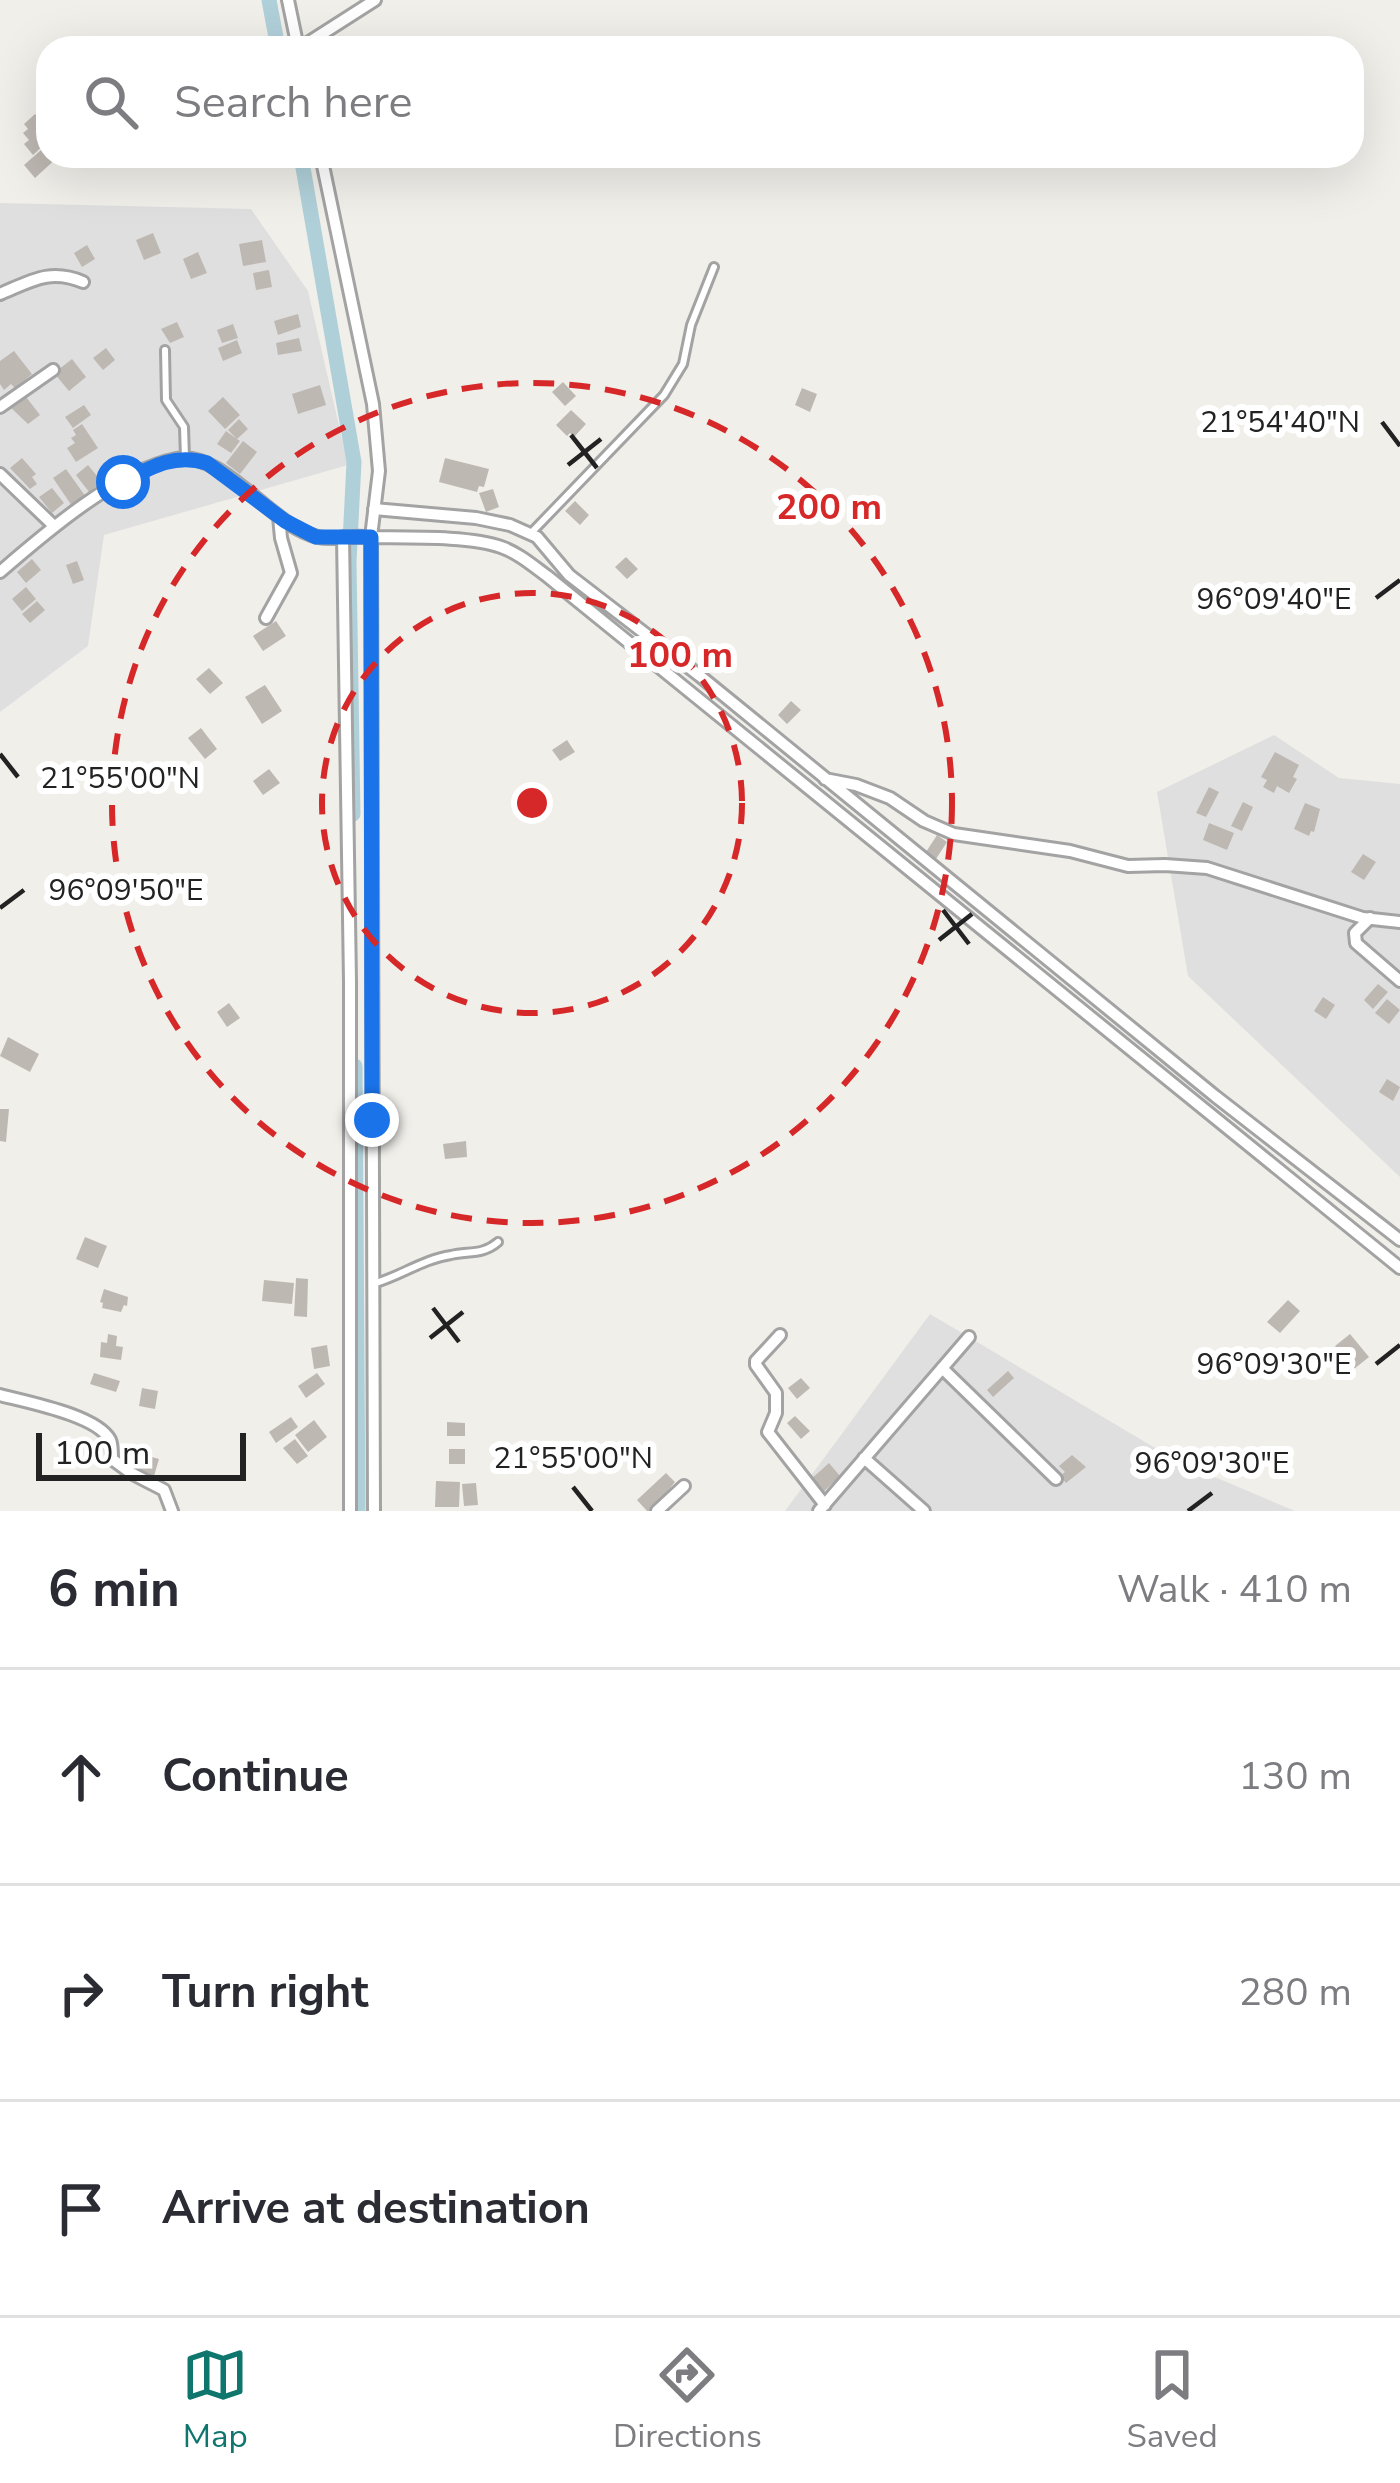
<!DOCTYPE html>
<meta charset="utf-8">
<style>
:root{--surface:#fff;--page:#f2f2f3;--text:#2b2b33;--muted:#7c7c81;--line:#e1e1e2;--accent:#0f766e}
body{margin:0;font-family:"Nunito Sans",sans-serif;background:var(--page);color:var(--text)}
.scale{position:absolute;left:36px;bottom:30px;width:210px;box-sizing:border-box;padding-left:12px;border:6px solid #222;border-top:0;font-size:33px;line-height:42px;white-space:nowrap;color:#222;-webkit-text-stroke:9px #fff;paint-order:stroke}
.stop{position:absolute;width:36px;height:36px;margin:-27px;border:9px solid #1a73e8;border-radius:50%;background:#fff}
.stop.end{background:#1a73e8;border-color:#fff;box-shadow:0 3px 12px #0008}
.list{margin:0;padding:0;list-style:none}
h2{display:flex;justify-content:space-between;align-items:center;height:156px;margin:0;padding:0 48px;font-size:51px}
h2 small{font-size:39px;font-weight:400;color:var(--muted)}
.list li{display:grid;grid-template-columns:78px 1fr auto;gap:36px;align-items:center;box-sizing:border-box;height:216px;padding:0 48px;border-top:3px solid var(--line)}
.list b{display:block;font-size:45px;white-space:nowrap}
.list em{font-size:39px;font-style:normal;color:var(--muted)}
.icon{flex:none;width:66px;height:66px;fill:none;stroke:currentColor;stroke-width:2;stroke-linecap:round;stroke-linejoin:round}
.map{position:relative;flex:none;width:1400px;height:1511px;overflow:hidden}
.search{position:absolute;background:var(--surface);box-shadow:0 12px 48px #0002;left:36px;right:36px;top:36px;height:132px;display:flex;align-items:center;gap:30px;box-sizing:border-box;padding:0 42px;border-radius:36px;color:var(--muted);font-size:45px}
.sheet{height:804px;background:var(--surface)}
nav{display:flex;justify-content:space-around;align-items:center;box-sizing:border-box;height:168px;border-top:3px solid var(--line);background:var(--surface);font-size:33px;color:var(--muted)}
nav a{display:grid;justify-items:center;gap:6px}
nav .on{color:var(--accent)}
.map>svg:first-child{display:block}
.residential{fill:#e0dfdf}
.lines{fill:none;stroke-linecap:round;stroke-linejoin:round}
.canal{stroke:#b0d0d9;stroke-width:15}
.building{fill:#beb8b3}
.service-casing{stroke:#a3a3a3;stroke-width:12}
.minor-casing{stroke:#a3a3a3;stroke-width:16}
.service{stroke:#fff;stroke-width:6}
.minor{stroke:#fff;stroke-width:10}
.route{stroke:#1a73e8;stroke-width:15}
.ticks{fill:none;stroke:#222;stroke-width:4.5}
.ring{fill:none;stroke:#d62828;stroke-width:6;stroke-dasharray:21 15}
.ticks-label{font-size:30px;text-anchor:middle;fill:#222;stroke:#fff;stroke-width:12;stroke-linejoin:round;paint-order:stroke}
.centre{fill:#d62828;stroke:#fff;stroke-width:6}
.ring-label{font-size:36px;text-anchor:middle;font-weight:bold;fill:#d62828;stroke:#fff;stroke-width:12;stroke-linejoin:round;paint-order:stroke}
</style>
<div class="map">
<svg width="1400" height="1511" viewBox="0 0 1400 1511">
<rect width="100%" height="100%" fill="#f1efea"/>
<path class="residential" d="M0 203 251 209 308 291 348 465 104 535 88 646 0 712Z
M1274 735 1339 778 1400 784V1177L1188 976 1157 792Z
M930 1314 1177 1461 1295 1511H785Z"/>
<g class="lines">
<path class="canal" d="M269 0 278 48
M301 156 354 462 349 562 353 814
M355 1066 358 1511"/>
</g>
<path class="building" d="M35 114 48 129V141L33 155 24 144 29 140 23 133 28 129 24 124Z
M48 144V156H59L35 178 24 165Z
M153 233 161 253 144 260 136 240Z
M262 240 266 262 243 266 239 244Z
M87 245 95 259 82 267 74 253Z
M198 252 207 273 191 279 183 259Z
M269 270 272 287 256 290 253 273Z
M298 314 301 327 278 335 274 321Z
M177 322 184 337 170 343 161 329Z
M233 324 238 338 222 343 217 330Z
M299 338 302 351 278 355 276 343Z
M237 340 242 353 223 361 218 348Z
M106 348 115 360 103 370 93 358Z
M14 351 32 374 15 388 11 384 4 390 0 384V361Z
M72 359 86 377 69 391 54 373Z
M563 382 576 396 565 406 552 392Z
M320 385 326 405 298 414 292 394Z
M802 388 817 394 810 412 795 405Z
M23 393 40 415 28 424 8 405Z
M223 397 240 415 225 429 208 411Z
M84 405 91 415 73 428 65 417Z
M571 410 586 424 574 437 570 433 567 436 556 425Z
M239 419 248 429 237 439 240 441 231 453 217 444 226 431 237 439 228 430Z
M82 424 98 448 76 462 67 448 75 443 71 438 76 435 73 430Z
M243 441 257 452 240 474 226 463Z
M22 458 36 474 32 477 37 484 30 489 10 468Z
M445 458 489 469 484 487 479 486 477 492 439 482Z
M88 465 102 482 89 492 76 475Z
M66 469 86 497 72 506 53 478Z
M52 488 64 503 52 513 39 497Z
M493 489 499 507 486 512 479 493Z
M575 501 589 515 580 525 565 511Z
M626 557 638 569 627 579 615 567Z
M32 559 41 570 26 583 17 572Z
M77 561 84 580 73 584 66 565Z
M26 587 36 599 22 611 12 599Z
M37 601 45 610 30 623 22 614Z
M276 621 286 636 263 651 253 636Z
M209 668 223 683 210 694 196 679Z
M265 685 282 711 262 724 245 697Z
M791 701 801 710 787 724 778 715Z
M201 728 217 749 205 759 188 738Z
M567 740 575 752 560 761 552 750Z
M1275 752 1299 765 1293 777 1297 779 1289 793 1277 786 1274 793 1263 787 1267 780 1261 777Z
M269 769 280 783 263 795 253 781Z
M1209 787 1219 792 1206 817 1196 813Z
M1243 802 1253 807 1242 831 1231 826Z
M1305 803 1320 809 1314 832 1311 831 1309 836 1294 829Z
M1209 823 1234 833 1227 850 1203 840Z
M937 835 947 842 936 859 926 852Z
M1363 854 1376 862 1364 880 1351 872Z
M1378 984 1388 992 1373 1009 1364 1000Z
M1323 997 1335 1005 1326 1019 1314 1011Z
M1387 999 1400 1010 1389 1024 1375 1013Z
M229 1003 240 1018 227 1027 217 1012Z
M8 1037 39 1054 30 1072 0 1056Z
M1387 1079 1400 1087 1393 1101 1379 1092Z
M0 1109H9L6 1142 0 1141Z
M466 1141 467 1157 445 1159 443 1144Z
M85 1237 107 1246 98 1268 76 1259Z
M296 1278 308 1279 307 1317 294 1316Z
M264 1280 294 1283 292 1304 262 1301Z
M104 1289 128 1297 127 1306 124 1305 121 1312 102 1308 103 1303 100 1302Z
M1288 1300 1300 1311 1280 1333 1267 1322Z
M108 1334 117 1336 116 1346 123 1347 121 1360 100 1357 101 1342 107 1343Z
M1350 1334 1369 1357 1354 1369 1335 1346Z
M327 1345 330 1366 314 1369 311 1348Z
M1008 1371 1014 1378 993 1397 987 1390Z
M94 1373 120 1381 116 1392 90 1384Z
M317 1373 325 1384 306 1398 298 1386Z
M801 1378 810 1388 797 1399 788 1388Z
M142 1388 158 1391 155 1409 139 1406Z
M795 1416 810 1431 801 1439 787 1423Z
M291 1417 298 1427 276 1443 269 1432Z
M314 1420 327 1437 308 1452 295 1435Z
M447 1422 465 1423V1436H447Z
M295 1439 308 1456 297 1464 283 1448Z
M449 1449H465V1464H449Z
M134 1452 159 1459 154 1476 129 1469Z
M1072 1455 1086 1467 1066 1483 1060 1476 1065 1472 1059 1466Z
M829 1463 840 1476 821 1494 809 1481Z
M666 1473 675 1482 652 1511H647L637 1500Z
M436 1481 460 1482 459 1507H435Z
M476 1483 478 1505 464 1506 462 1484Z"/>
<g class="lines">
<defs>
<path id="service" d="M165 350 166 400 184 427 185 458
M531 533 664 395 683 364 691 325 714 267
M376 1283C402 1275 424 1259 451 1255 469 1251 483 1255 498 1242"/>
<path id="minor" d="M288 0 298 48
M300 48 375 0
M321 156 373 404 379 471 371 537 374 1511
M0 294C31 281 50 268 83 282
M0 407 53 370
M0 474 53 525
M374 509 476 518 510 525 537 537 569 575 700 676 1215 1096 1400 1240
M343 537 350 981V1511
M0 572C45 533 117 471 176 459 223 449 271 527 318 537 332 540 349 536 364 537 399 538 469 535 501 547 518 553 532 565 547 576L1400 1268
M266 618 291 573 281 538 279 517
M825 779 856 785 890 798 924 821 954 834 1070 851 1128 866 1165 865 1207 868 1363 918 1400 922
M1370 918 1355 933 1356 943 1400 981
M780 1335 756 1361V1365L776 1393V1413L768 1432 825 1505
M942 1368 1056 1479
M0 1395C26 1402 97 1415 110 1440 112 1444 112 1454 112 1459L131 1473 164 1490 172 1511
M864 1458 924 1511
M657 1511 684 1486
M819 1511 969 1337"/>
</defs>
<use href="#service" class="service-casing"/>
<use href="#minor" class="minor-casing"/>
<use href="#service" class="service"/>
<use href="#minor" class="minor"/>
</g>
<g class="lines">
<path class="route" d="M123 482C151 467 175 453 207 463L285 521 316 537H371L372 1120"/>
</g>
<path class="ticks" d="M1382 422 1400 446M571 435 597 468M568 465 601 439M1376 598 1400 580M0 754 18 777M0 908 24 890M943 910 969 944M939 940 972 914M433 1308 459 1342M430 1338 463 1312M1376 1364 1400 1345M573 1487 592 1511M1188 1511 1212 1493"/>
<g class="ring">
<circle cx="532" cy="803" r="210"/>
<circle cx="532" cy="803" r="420"/>
</g>
<g class="ticks-label">
<text x="1280" y="432">21°54'40"N</text>
<text x="1274" y="609">96°09'40"E</text>
<text x="120" y="788">21°55'00"N</text>
<text x="126" y="900">96°09'50"E</text>
<text x="1274" y="1374">96°09'30"E</text>
<text x="573" y="1468">21°55'00"N</text>
<text x="1212" y="1473">96°09'30"E</text>
</g>
<circle cx="532" cy="803" r="18" class="centre"/>
<g class="ring-label">
<text x="829" y="519">200 m</text>
<text x="680" y="667">100 m</text>
</g>
</svg>
<div class="scale">100 m</div>
<div class="stop" style="left:123px;top:482px"></div>
<div class="stop end" style="left:372px;top:1120px"></div>
<div class="search"><svg class="icon" aria-label="search" viewBox="0 0 24 24"><circle cx="10" cy="10" r="6"/><path d="M15 15l6 6"/></svg>Search here</div>
</div>
<section class="sheet">
<h2>6 min<small>Walk · 410 m</small></h2>
<ul class="list">
<li><svg class="icon" aria-label="ahead" viewBox="0 0 24 24"><path d="M12 20V5M6 11l6-6 6 6"/></svg><div><b>Continue</b></div><em>130 m</em></li>
<li><svg class="icon" aria-label="right" viewBox="0 0 24 24"><path d="M7 20v-9h11M14 6l5 5-5 5"/></svg><div><b>Turn right</b></div><em>280 m</em></li>
<li><svg class="icon" aria-label="arrive" viewBox="0 0 24 24"><path d="M6 21V4h12l-3 4 3 4H6"/></svg><div><b>Arrive at destination</b></div></li>
</ul>
</section>
<nav>
<a class="on"><svg class="icon" aria-label="map" viewBox="0 0 24 24"><path d="M3 6l6-2 6 2 6-2v14l-6 2-6-2-6 2zM9 4v14M15 6v14"/></svg>Map</a>
<a><svg class="icon" aria-label="directions" viewBox="0 0 24 24"><path d="M12 3l9 9-9 9-9-9zM9 14v-3h6M13 9l2 2-2 2"/></svg>Directions</a>
<a><svg class="icon" aria-label="saved" viewBox="0 0 24 24"><path d="M7 4h10v16l-5-4-5 4z"/></svg>Saved</a>
</nav>
